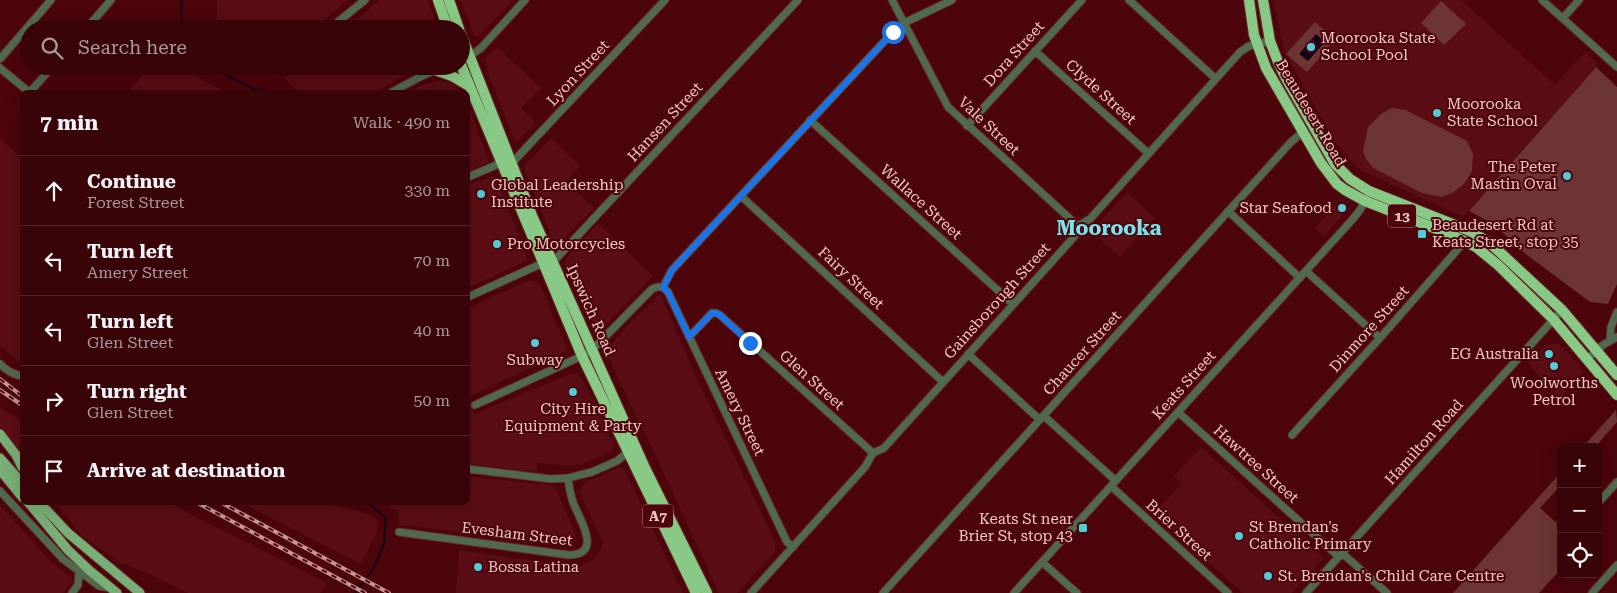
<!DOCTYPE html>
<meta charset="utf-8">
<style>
:root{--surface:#380408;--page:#431216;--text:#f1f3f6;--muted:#ab989c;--line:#522529}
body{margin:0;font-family:"Roboto Serif",serif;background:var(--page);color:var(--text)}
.controls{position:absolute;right:15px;bottom:15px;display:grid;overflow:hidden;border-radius:8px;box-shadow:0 5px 20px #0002}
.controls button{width:45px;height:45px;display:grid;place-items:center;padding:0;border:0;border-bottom:1px solid var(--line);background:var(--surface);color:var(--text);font:25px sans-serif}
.stop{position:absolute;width:15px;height:15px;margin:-11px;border:4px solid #1a73e8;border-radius:50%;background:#fff}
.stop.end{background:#1a73e8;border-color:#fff;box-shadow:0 1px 5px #0008}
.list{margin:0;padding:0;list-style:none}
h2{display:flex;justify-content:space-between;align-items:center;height:65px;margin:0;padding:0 20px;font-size:21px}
h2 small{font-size:16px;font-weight:400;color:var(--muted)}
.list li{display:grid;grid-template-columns:32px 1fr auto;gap:15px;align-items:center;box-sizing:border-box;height:70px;padding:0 20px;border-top:1px solid var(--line)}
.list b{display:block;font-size:19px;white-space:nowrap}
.list p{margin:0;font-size:16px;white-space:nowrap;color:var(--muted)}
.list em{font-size:16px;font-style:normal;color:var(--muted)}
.icon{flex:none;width:28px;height:28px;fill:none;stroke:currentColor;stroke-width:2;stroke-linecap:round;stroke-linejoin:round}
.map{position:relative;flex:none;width:1617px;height:593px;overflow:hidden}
.search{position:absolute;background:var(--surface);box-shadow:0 5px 20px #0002;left:20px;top:20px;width:450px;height:55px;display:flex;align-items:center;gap:12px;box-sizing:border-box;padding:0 18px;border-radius:28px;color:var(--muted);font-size:19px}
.panel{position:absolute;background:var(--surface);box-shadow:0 5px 20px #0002;left:20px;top:90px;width:450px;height:415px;border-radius:8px}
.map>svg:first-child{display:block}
.built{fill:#5a0d14}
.green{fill:#6c3533}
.water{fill:#17001a}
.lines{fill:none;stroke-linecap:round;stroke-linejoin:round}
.stream{stroke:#17001a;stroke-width:2}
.minor-casing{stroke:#69282c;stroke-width:9}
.major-casing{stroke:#69282c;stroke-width:11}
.highway-casing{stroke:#69282c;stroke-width:12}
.minor{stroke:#506a4f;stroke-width:7}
.major{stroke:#78af76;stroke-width:9}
.highway{stroke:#88ca85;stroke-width:10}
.rail-casing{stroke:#c79594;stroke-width:4}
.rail{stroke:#4b050b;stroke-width:2;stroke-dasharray:5.5;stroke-linecap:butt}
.route{stroke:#1a73e8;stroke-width:6}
.poi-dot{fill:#52ccd6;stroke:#4b050b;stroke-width:2}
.labels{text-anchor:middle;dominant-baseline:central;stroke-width:4;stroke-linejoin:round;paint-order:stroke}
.shield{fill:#4b050b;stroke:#bf8c8c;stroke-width:1}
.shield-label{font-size:14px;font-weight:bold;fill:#f1c6c3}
.poi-label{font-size:15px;fill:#f1c6c3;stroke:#4b050b;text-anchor:start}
.street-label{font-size:15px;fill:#f1c6c3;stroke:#4b050b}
.district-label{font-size:20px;font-weight:bold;fill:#78e4ee;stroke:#4b050b}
</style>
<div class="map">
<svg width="1617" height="593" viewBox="0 0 1617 593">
<rect width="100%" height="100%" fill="#4b050b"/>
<path class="built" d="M217 0H348L313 29H217Z
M380 0H428L438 29H345Z
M461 0H513L478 37 474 36Z
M1273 0H1461L1555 85 1585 52 1598 64 1463 217 1360 170 1335 142 1284 51Z
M497 47 541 88 521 108 536 123 518 141 515 140 487 71 485 59Z
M150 66H184L195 76 226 92H128Z
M299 66H423L375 92H299L284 78Z
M438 80 452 83 462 92H407L417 87Z
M468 105 489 162 468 171Z
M0 138 22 158V363L16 360 0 346Z
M551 138 580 166 566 182 594 208 565 238 560 241 553 240 525 170V165Z
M495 176 528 260 468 288V184Z
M1127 192 1155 218 1120 257 1091 231Z
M1337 203 1349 208 1324 236 1315 228Z
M598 223 653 276 600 331H594L565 265 567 257Z
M530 280 537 282 541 287 567 348 566 351 469 397 475 414 572 373 577 374 582 378 614 446 612 451 585 463 569 466 538 463 536 472 468 464V308Z
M661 295 697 379 776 543 775 552 737 593H719L654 452 619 381 607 353 608 348 634 319 654 301 656 296Z
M1550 344H1558L1565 349 1584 371 1559 399 1528 363 1544 347Z
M0 408 22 420V454L0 425Z
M1201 447 1324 558 1292 593H1243L1154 514 1182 483 1174 476Z
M620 467 624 469 683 593H456L459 550 580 567 592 560 600 551 603 543 580 493 584 483Z
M468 476 555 486 576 535 574 540 569 544 399 525V514L387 503 468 502Z
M55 503H169L327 583 320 593H188L147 573 121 563 82 536Z
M242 503H319L364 512 379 520 375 536 361 564Z
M0 505 51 562 72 578V583L63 593H0Z"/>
<path class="green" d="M1441 1 1466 24 1444 45 1421 23Z
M1315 22 1335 40 1307 72 1286 54Z
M1596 67 1617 87V284L1608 304 1590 302 1527 255 1493 224 1469 211Z
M1392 108 1405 110 1467 141 1473 154 1472 171 1464 184 1454 192 1442 197 1422 193 1373 168 1366 159 1363 151 1368 127 1381 114Z
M1616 410 1617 422 1595 447H1583Z
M1561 472V485L1540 508 1561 527V569L1539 593H1453Z"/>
<path class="water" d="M1316 34 1325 42 1308 61 1299 54Z"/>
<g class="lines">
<path class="stream" d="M180 29 182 26 181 0
M198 66 219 72 254 89 281 92
M355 593 372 571 384 544 386 518 369 504 363 502"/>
<defs>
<path id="minor" d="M892 0 948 107 1078 226
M1129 0 1216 79
M1542 0 1617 67
M1563 18 1579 0
M86 29 111 0
M329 29 365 0
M1035 51 1148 153
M0 59 51 0
M461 59 474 53 481 48 525 0
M0 68 29 92
M277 71 283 66
M30 92 53 66
M392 92 418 78 444 66
M810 120 1013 304
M967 126 1082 0
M511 164 665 0
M468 177 501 163
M741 196 942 381
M1228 211 1300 278
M553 262 798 0
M1306 271 1380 338
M663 287 672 270 893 32 904 23 952 0
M663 287 668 292 787 542 793 547
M468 297 543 263
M689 337 712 313H716L720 315 873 453
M1610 341 1611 327 1617 312
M968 354 1040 420
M1587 359 1603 345 1617 337
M0 364C6 370 14 375 22 376
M475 405 582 356 592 350 652 289 657 287H663
M1178 412 1339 557
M1044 416 1116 481
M1292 435 1380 338 1465 241
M468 469 551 479 568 478 592 472 617 461 628 452
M1111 486 1228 593
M0 491 63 559 99 586 111 588
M1598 503 1617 482
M399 532 569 555C604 554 579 519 573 502 570 494 569 486 568 478
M1342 553 1387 593
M1042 562 1077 593
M72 593 78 585 79 572
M751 593 865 467 873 453 884 448 1074 237 1078 226 1090 219 1240 52 1249 46 1270 41
M883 593 1291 142 1303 132
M1014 593 1352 220 1360 210 1366 198
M1306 593 1562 310
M1592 593 1617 565"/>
<path id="major" d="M0 434 16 455 22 467
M0 458 22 483
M0 470 22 497
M28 502 68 550 89 570 117 593
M39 502 68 533 140 593"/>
<path id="highway" d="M438 0 448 29
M449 0 459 29
M1249 0 1254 35 1266 68 1321 163 1337 184 1345 190 1365 201 1452 235 1476 247 1498 265 1553 319 1617 395
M1263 0 1270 41 1278 62 1287 80 1335 164 1350 179 1369 191 1470 231 1490 243 1562 310 1617 375
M461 34 533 218 645 468 707 593
M461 65 582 356 696 593
M435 70 452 76 469 86"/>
</defs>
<use href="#minor" class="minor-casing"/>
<use href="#major" class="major-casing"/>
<use href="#highway" class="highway-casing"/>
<use href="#minor" class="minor"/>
<use href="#major" class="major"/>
<use href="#highway" class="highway"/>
<defs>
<path id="rail" d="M0 379 22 396
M0 390 22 405
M196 502 365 593
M220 502 389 593"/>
</defs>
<use href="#rail" class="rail-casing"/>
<use href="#rail" class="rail"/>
</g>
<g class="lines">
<path class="route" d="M750 343 720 315 716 313H712L689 337 668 292 663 288 672 270 893 32"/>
</g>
<g class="poi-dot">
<circle cx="1311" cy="47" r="5"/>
<circle cx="1437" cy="113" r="5"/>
<circle cx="1567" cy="176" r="5"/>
<circle cx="481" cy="194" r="5"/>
<circle cx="1342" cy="208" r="5"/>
<rect x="1417" y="229" width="10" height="10" rx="2.5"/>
<circle cx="497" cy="244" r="5"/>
<circle cx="535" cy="343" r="5"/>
<circle cx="1549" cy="354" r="5"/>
<circle cx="1554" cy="366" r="5"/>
<circle cx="573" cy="392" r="5"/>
<rect x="1078" y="523" width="10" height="10" rx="2.5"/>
<circle cx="1239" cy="536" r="5"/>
<circle cx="478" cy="567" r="5"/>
<circle cx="1268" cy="576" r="5"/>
</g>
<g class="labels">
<g class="shield">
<rect x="1388" y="204.5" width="28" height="23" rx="4"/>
<rect x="643" y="504.5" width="30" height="23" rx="4"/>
</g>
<g class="shield-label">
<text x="1402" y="216">13</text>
<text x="658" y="516">A7</text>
</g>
<g class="poi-label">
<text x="1321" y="38">Moorooka State<tspan x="1321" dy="17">School Pool</tspan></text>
<text x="1447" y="104">Moorooka<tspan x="1447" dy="17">State School</tspan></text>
<text x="1557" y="167" text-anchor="end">The Peter<tspan x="1557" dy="17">Mastin Oval</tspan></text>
<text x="491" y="185">Global Leadership<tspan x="491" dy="17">Institute</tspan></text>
<text x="1332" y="208" text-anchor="end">Star Seafood</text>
<text x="1432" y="225">Beaudesert Rd at<tspan x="1432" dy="17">Keats Street, stop 35</tspan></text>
<text x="507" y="244">Pro Motorcycles</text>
<text x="1539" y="354" text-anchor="end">EG Australia</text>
<text x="535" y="360" text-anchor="middle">Subway</text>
<text x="1554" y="383" text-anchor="middle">Woolworths<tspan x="1554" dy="17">Petrol</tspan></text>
<text x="573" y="409" text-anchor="middle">City Hire<tspan x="573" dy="17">Equipment &amp; Party</tspan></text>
<text x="1073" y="519" text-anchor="end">Keats St near<tspan x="1073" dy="17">Brier St, stop 43</tspan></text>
<text x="1249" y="527">St Brendan's<tspan x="1249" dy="17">Catholic Primary</tspan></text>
<text x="488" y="567">Bossa Latina</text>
<text x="1278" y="576">St. Brendan's Child Care Centre</text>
</g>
<g class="street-label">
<text transform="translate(1014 54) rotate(-48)">Dora Street</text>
<text transform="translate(578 73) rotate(-47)">Lyon Street</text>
<text transform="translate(1101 92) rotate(42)">Clyde Street</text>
<text transform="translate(1311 113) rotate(59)">Beaudesert Road</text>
<text transform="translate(665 122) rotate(-47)">Hansen Street</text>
<text transform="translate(989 126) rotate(43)">Vale Street</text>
<text transform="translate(921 202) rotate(42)">Wallace Street</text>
<text transform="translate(851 278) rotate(43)">Fairy Street</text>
<text transform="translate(997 301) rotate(-48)">Gainsborough Street</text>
<text transform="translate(591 310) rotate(66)">Ipswich Road</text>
<text transform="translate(1369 329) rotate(-48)">Dinmore Street</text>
<text transform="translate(1082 353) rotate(-48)">Chaucer Street</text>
<text transform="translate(812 380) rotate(42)">Glen Street</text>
<text transform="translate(1184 385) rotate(-48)">Keats Street</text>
<text transform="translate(740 412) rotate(64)">Amery Street</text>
<text transform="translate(1424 442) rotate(-48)">Hamilton Road</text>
<text transform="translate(1256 464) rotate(42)">Hawtree Street</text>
<text transform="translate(1179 530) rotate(42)">Brier Street</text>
<text transform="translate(517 534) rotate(7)">Evesham Street</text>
</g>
<g class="district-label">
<text x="1109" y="228">Moorooka</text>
</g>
</g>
</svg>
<div class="controls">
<button>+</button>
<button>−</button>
<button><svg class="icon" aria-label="locate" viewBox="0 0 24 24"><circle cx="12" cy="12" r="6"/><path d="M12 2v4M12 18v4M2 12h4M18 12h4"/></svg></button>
</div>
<div class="stop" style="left:893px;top:32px"></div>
<div class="stop end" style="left:750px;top:343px"></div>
<div class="search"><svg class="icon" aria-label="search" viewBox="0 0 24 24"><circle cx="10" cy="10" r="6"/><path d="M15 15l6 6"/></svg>Search here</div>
<section class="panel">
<h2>7 min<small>Walk · 490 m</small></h2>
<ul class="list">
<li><svg class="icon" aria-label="ahead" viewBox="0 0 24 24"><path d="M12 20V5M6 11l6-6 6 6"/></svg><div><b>Continue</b><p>Forest Street</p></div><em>330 m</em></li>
<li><svg class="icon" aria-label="left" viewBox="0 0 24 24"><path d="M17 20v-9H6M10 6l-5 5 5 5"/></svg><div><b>Turn left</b><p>Amery Street</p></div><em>70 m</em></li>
<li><svg class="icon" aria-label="left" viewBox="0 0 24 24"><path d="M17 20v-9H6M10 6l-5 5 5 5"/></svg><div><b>Turn left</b><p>Glen Street</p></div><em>40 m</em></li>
<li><svg class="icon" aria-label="right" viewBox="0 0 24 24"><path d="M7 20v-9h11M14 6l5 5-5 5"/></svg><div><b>Turn right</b><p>Glen Street</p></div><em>50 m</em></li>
<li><svg class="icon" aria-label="arrive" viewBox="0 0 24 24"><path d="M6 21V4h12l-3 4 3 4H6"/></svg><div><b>Arrive at destination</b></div></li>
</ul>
</section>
</div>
